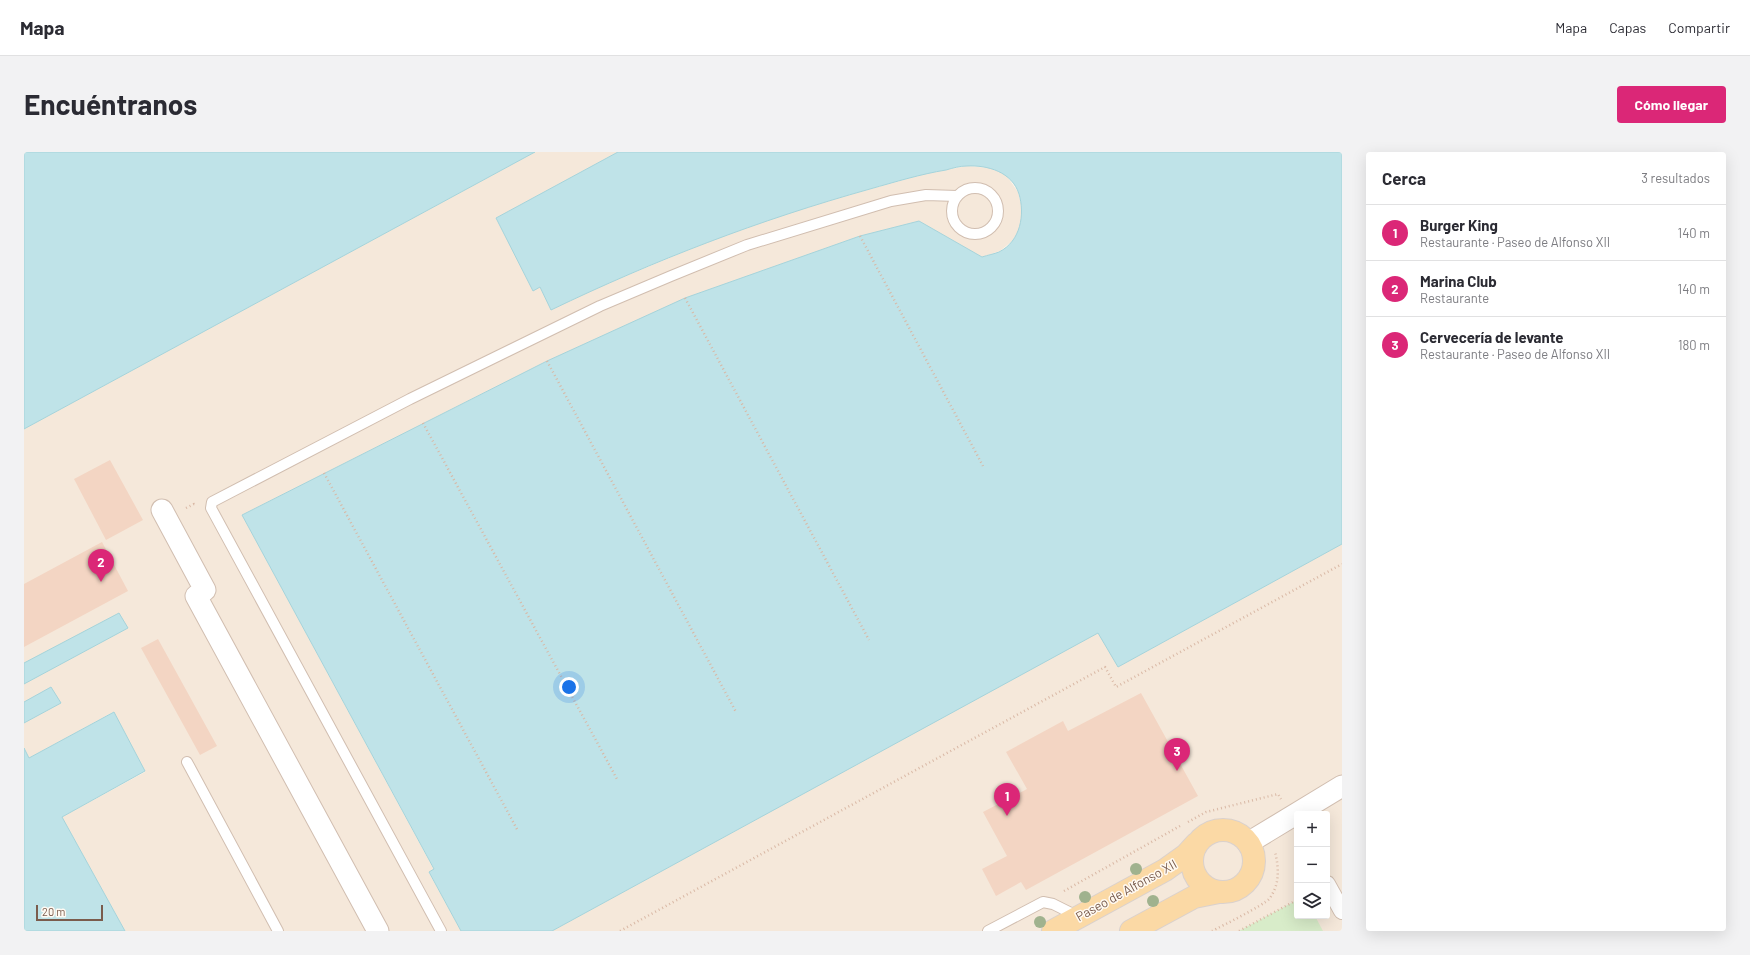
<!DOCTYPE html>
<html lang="es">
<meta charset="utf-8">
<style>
:root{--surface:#fff;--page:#f2f2f3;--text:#2b2b33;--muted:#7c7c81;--line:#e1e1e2;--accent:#db2777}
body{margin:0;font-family:Barlow,sans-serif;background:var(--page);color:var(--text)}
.controls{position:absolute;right:12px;bottom:12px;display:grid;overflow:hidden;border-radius:4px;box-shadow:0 4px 16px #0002}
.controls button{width:36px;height:36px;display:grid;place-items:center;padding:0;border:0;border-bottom:1px solid var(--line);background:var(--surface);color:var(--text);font:20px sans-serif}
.scale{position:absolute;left:12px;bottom:10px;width:67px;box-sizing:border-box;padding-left:4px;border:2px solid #7a5c4d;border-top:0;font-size:11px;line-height:14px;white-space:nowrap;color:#7a5c4d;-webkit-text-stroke:3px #fffaf3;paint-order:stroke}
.you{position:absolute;left:545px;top:535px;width:14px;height:14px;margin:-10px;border:3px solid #fff;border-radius:50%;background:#1a73e8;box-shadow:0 0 0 6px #1a73e833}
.badge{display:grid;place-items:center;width:26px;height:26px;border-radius:50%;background:var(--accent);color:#fff;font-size:13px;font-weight:700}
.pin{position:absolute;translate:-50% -33px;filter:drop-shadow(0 1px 2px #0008)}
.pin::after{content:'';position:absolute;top:21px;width:14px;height:12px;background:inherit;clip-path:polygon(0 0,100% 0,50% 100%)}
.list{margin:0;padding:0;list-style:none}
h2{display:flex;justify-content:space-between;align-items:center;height:52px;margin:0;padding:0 16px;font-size:17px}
h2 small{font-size:13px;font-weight:400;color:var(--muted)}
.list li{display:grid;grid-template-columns:26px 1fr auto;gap:12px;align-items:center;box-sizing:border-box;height:56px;padding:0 16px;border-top:1px solid var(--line)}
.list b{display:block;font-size:15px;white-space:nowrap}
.list p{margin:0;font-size:13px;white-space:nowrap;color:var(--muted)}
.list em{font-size:13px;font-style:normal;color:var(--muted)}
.icon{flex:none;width:22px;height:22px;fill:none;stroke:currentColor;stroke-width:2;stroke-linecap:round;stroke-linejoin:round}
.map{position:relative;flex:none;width:1318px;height:779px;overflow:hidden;border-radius:4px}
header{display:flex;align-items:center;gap:24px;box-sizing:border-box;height:56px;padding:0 20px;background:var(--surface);border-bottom:1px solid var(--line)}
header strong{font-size:19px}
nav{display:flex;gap:22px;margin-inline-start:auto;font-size:14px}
.intro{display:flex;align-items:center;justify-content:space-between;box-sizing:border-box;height:96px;padding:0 24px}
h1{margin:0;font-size:28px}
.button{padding:10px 18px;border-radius:4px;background:var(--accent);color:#fff;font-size:14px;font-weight:700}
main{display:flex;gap:24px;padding:0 24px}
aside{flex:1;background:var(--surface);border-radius:4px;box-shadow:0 4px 16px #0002}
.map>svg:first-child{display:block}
.residential{fill:#f5e8da;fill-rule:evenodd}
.green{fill:#d8ecc9}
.water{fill:#bfe3e8;stroke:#a5d3da}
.building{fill:#f3d5c3}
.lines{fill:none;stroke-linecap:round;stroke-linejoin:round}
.service-casing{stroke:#d1beb0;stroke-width:12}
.pedestrian-casing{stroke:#d1beb0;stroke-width:18}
.minor-casing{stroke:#d1beb0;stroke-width:23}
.primary-casing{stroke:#dad1cd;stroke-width:24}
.path{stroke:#d9b8a5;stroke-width:2.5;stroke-dasharray:1 3;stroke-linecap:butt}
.service{stroke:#fff;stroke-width:10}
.pedestrian{stroke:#fff;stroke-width:16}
.minor{stroke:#fff;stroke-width:21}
.primary{stroke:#fbd9a5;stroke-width:22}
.tree{fill:#a0b28e}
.labels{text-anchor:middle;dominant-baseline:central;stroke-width:3;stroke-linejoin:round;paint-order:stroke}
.street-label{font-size:13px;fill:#7a5c4d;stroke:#fffaf3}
</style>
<header>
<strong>Mapa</strong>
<nav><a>Mapa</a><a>Capas</a><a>Compartir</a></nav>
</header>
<div class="intro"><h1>Encuéntranos</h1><a class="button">Cómo llegar</a></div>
<main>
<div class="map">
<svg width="1318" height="779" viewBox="0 0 1318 779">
<rect width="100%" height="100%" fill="#fdf6ec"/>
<path class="residential" d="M511 0H594L472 66 509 138 516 135 527 158 571 137 717 76 789 53 901 22 943 14 966 16 982 23 994 40 999 59 997 75 988 89 976 99 958 105 895 69 836 84 661 146 523 209 218 363 410 718 405 721 437 779H101L38 665 121 620 89 560 5 606 0 596V571L36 551 0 550V277Z
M1318 392V779H528L1074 480 1094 515ZM1273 662H1303V764H1273Z"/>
<path class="green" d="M1273 748V764H1291L1299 779H1215Z"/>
<path class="water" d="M0 0H511L0 277Z
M594 0H1318V392L1094 515 1074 481 528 779H437L405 720 410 717 218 363 523 209 661 146 836 84 895 69 958 105C964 103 970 102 975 100 997 89 1001 62 995 42 988 20 964 13 943 14 936 14 929 16 922 18 897 22 871 30 846 37 735 68 631 108 527 158L516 135 509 139 472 66Z
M95 461 104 476 0 532V511Z
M27 535 37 551 0 571V550Z
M90 560 121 619 38 665 101 779H0V596L5 606Z"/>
<path class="building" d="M86 308 119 368 82 388 50 327Z
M78 390 104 439 0 495V432Z
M134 487 193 594 176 603 117 496Z
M1117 541 1174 644 1002 738 997 730 972 744 958 717 983 704 959 660 1003 637 982 600 1039 569 1044 579Z"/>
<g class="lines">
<defs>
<path id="service" d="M928 59a23 23 0 1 1 46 0a23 23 0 1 1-46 0Z
M163 610 254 779
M417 779 187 356 188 350 386 247 576 154 647 124 723 93 867 49 902 43 933 44
M964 779 1019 750 1029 752 1055 765"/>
<path id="pedestrian" d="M1303 732 1318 759"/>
<path id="minor" d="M138 358 181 438 172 444 354 779
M1224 691 1318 634"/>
<path id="primary" d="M1168 709a31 31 0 1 1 62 0a31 31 0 1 1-62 0Z
M1029 779 1141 718 1162 703 1172 692
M1107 779 1170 745 1195 740"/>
</defs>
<use href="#service" class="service-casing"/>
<use href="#pedestrian" class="pedestrian-casing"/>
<use href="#minor" class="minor-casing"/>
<use href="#primary" class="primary-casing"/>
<path class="path" d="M836 84 959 314
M661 146 845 488
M523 209 712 560
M399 271 593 627
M300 321 494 679
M162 356 170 352 171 353
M1164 670 1182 660 1254 642 1257 647
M1040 739 1156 674
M596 779 1081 515 1092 535 1318 412
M1188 779C1198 774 1240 753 1245 747 1256 733 1255 716 1251 700
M1215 779 1273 748"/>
<use href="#service" class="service"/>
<use href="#pedestrian" class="pedestrian"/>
<use href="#minor" class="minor"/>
<use href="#primary" class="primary"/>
</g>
<g class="tree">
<circle cx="1112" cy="717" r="6"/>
<circle cx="1061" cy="745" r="6"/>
<circle cx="1129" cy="749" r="6"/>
<circle cx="1016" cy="770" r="6"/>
</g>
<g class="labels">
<g class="street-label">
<text transform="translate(1102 738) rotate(-29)">Paseo de Alfonso XII</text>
</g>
</g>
</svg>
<div class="controls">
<button>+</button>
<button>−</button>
<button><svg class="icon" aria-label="layers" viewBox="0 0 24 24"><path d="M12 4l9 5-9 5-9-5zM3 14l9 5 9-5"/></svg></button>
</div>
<div class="scale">20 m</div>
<div class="you"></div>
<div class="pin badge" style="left:983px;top:664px">1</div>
<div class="pin badge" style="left:77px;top:430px">2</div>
<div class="pin badge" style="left:1153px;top:619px">3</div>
</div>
<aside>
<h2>Cerca<small>3 resultados</small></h2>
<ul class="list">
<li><span class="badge">1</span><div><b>Burger King</b><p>Restaurante · Paseo de Alfonso XII</p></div><em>140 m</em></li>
<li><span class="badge">2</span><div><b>Marina Club</b><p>Restaurante</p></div><em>140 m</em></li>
<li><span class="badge">3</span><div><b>Cervecería de levante</b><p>Restaurante · Paseo de Alfonso XII</p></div><em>180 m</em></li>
</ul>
</aside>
</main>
